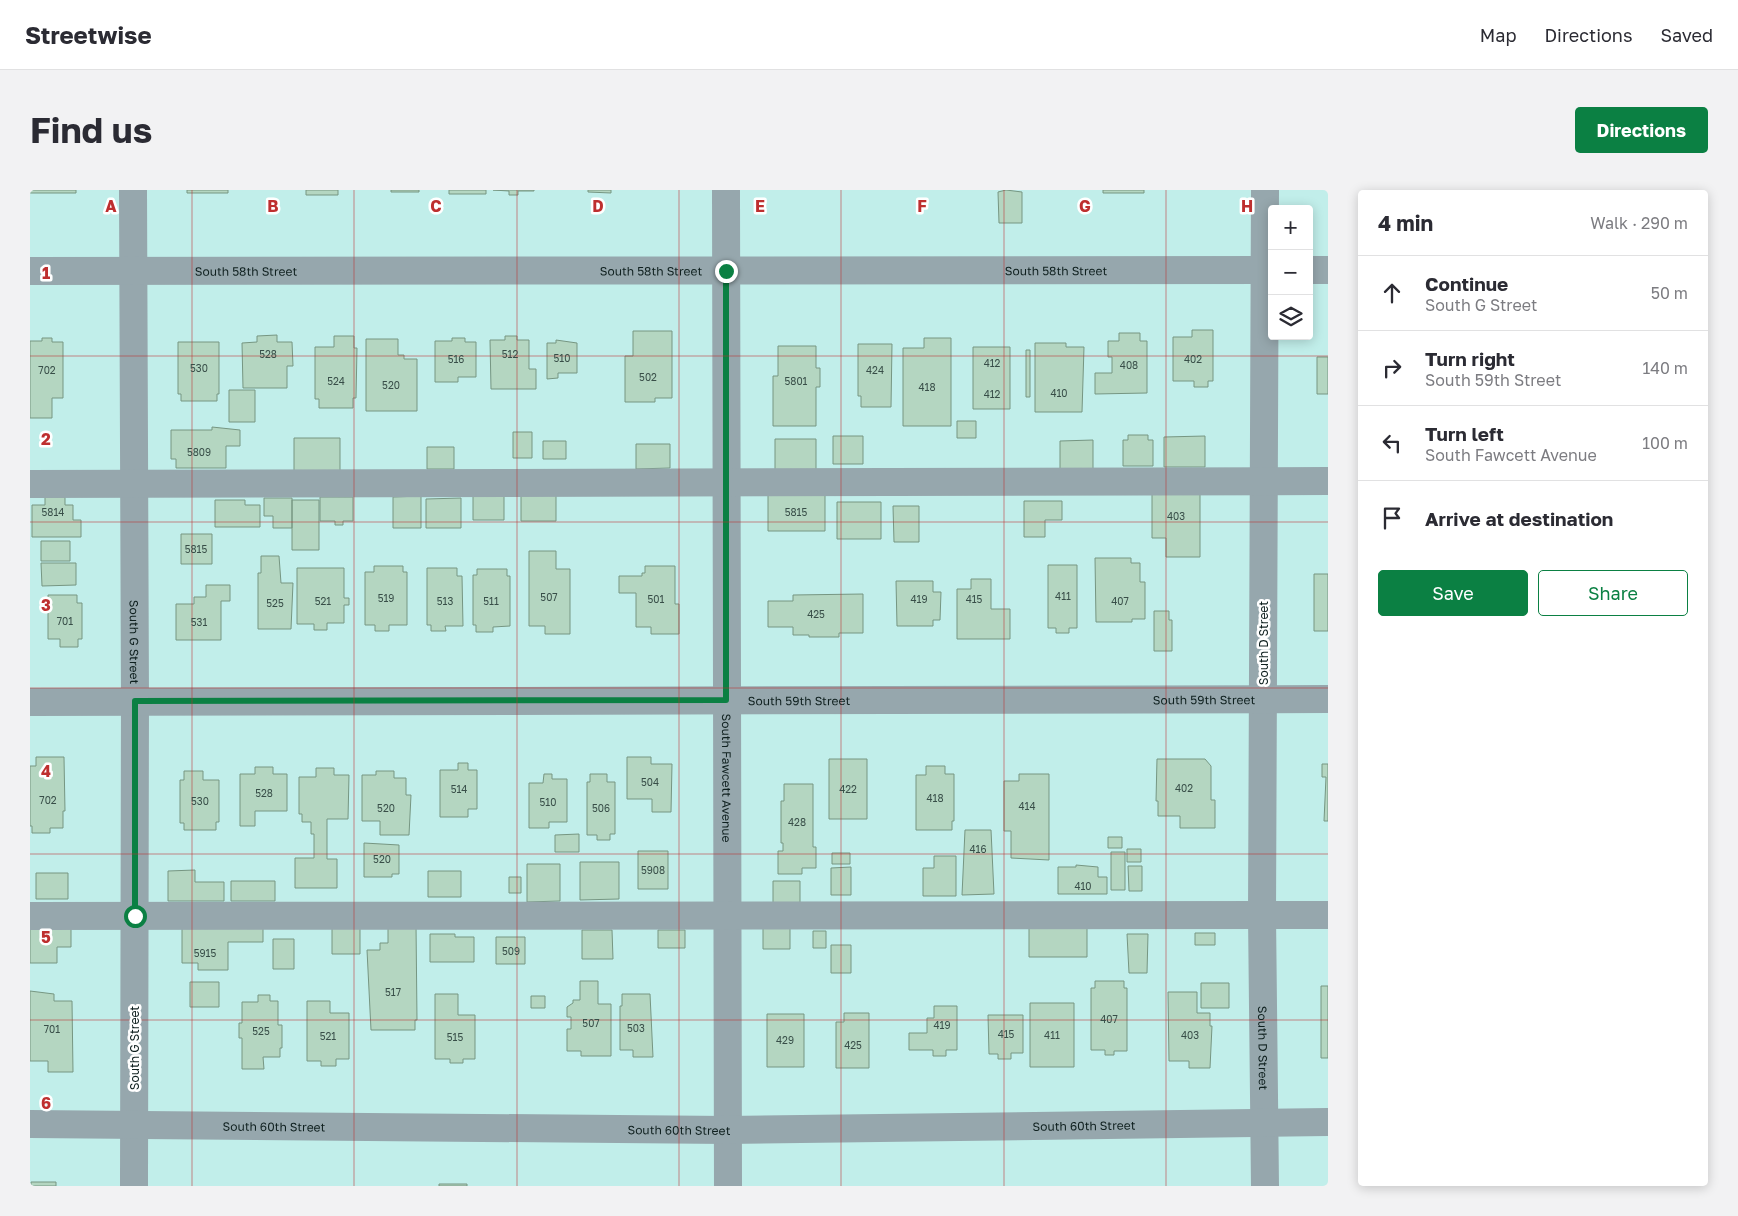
<!DOCTYPE html>
<meta charset="utf-8">
<style>
:root{--surface:#fff;--page:#f2f2f3;--text:#2b2b33;--muted:#7c7c81;--line:#e1e1e2;--accent:#0b8043}
body{margin:0;font-family:"Golos Text",sans-serif;background:var(--page);color:var(--text)}
.controls{position:absolute;right:15px;top:15px;display:grid;overflow:hidden;border-radius:5px;box-shadow:0 2px 12px #0003}
.controls button{width:45px;height:45px;display:grid;place-items:center;padding:0;border:0;border-bottom:1px solid var(--line);background:var(--surface);color:var(--text);font:25px sans-serif}
.stop{position:absolute;width:15px;height:15px;margin:-11px;border:4px solid #0b8043;border-radius:50%;background:#fff}
.stop.end{background:#0b8043;border-color:#fff;box-shadow:0 1px 5px #0008}
.list{margin:0;padding:0;list-style:none}
h2{display:flex;justify-content:space-between;align-items:center;height:65px;margin:0;padding:0 20px;font-size:21px}
h2 small{font-size:16px;font-weight:400;color:var(--muted)}
.list li{display:grid;grid-template-columns:32px 1fr auto;gap:15px;align-items:center;box-sizing:border-box;height:75px;padding:0 20px;border-top:1px solid var(--line)}
.list b{display:block;font-size:19px;white-space:nowrap}
.list p{margin:0;font-size:16px;white-space:nowrap;color:var(--muted)}
.list em{font-size:16px;font-style:normal;color:var(--muted)}
.actions{display:flex;gap:10px;padding:15px 20px}
.actions a{flex:1;padding:11px 0;border:1px solid var(--accent);border-radius:5px;text-align:center;font-size:18px;color:var(--accent)}
.actions .main{background:var(--accent);color:#fff}
.icon{flex:none;width:28px;height:28px;fill:none;stroke:currentColor;stroke-width:2;stroke-linecap:round;stroke-linejoin:round}
.map{position:relative;flex:none;width:1298px;height:996px;overflow:hidden;border-radius:5px}
header{display:flex;align-items:center;gap:30px;box-sizing:border-box;height:70px;padding:0 25px;background:var(--surface);border-bottom:1px solid var(--line)}
header strong{font-size:24px}
nav{display:flex;gap:28px;margin-inline-start:auto;font-size:18px}
.intro{display:flex;align-items:center;justify-content:space-between;box-sizing:border-box;height:120px;padding:0 30px}
h1{margin:0;font-size:35px}
.button{padding:12px 22px;border-radius:5px;background:var(--accent);color:#fff;font-size:18px;font-weight:700}
main{display:flex;gap:30px;padding:0 30px}
aside{flex:1;background:var(--surface);border-radius:5px;box-shadow:0 2px 12px #0003}
.map>svg:first-child{display:block}
.building{fill:#b4d6c1;stroke:#769682}
.lines{fill:none;stroke-linecap:round;stroke-linejoin:round}
.minor{stroke:#96a7ad;stroke-width:28}
.route{stroke:#0b8043;stroke-width:6}
.grid{fill:none;stroke:#be2f2f;stroke-width:1;stroke-opacity:0.55}
.labels{text-anchor:middle;dominant-baseline:central;stroke-width:5;stroke-linejoin:round;paint-order:stroke}
.number-label{font-size:10px;fill:#384e48}
.street-label{font-size:12px;fill:#0f201f;stroke:#fff}
.grid-label{font-size:16px;text-anchor:middle;font-weight:bold;fill:#be2f2f;stroke:#fff;stroke-width:5;stroke-linejoin:round;paint-order:stroke}
</style>
<header>
<strong>Streetwise</strong>
<nav><a>Map</a><a>Directions</a><a>Saved</a></nav>
</header>
<div class="intro"><h1>Find us</h1><a class="button">Directions</a></div>
<main>
<div class="map">
<svg width="1298" height="996" viewBox="0 0 1298 996">
<rect width="100%" height="100%" fill="#c1eeea"/>
<path class="building" d="M0 0H46V3H0Z
M157 0H198V3H157Z
M276 0H308V5H276Z
M361 0H389V2H361Z
M419 0H456V4H419Z
M463 0H504V1H488V5H479V1Z
M558 0H581V3L558 2Z
M976 0 992 2V33H969L968 2Z
M1073 0H1114V3H1073Z
M1162 140H1183V191H1178V197H1164V191H1143V147H1162Z
M603 141H642V208H625V212H595V166H603Z
M1089 143H1110V151H1117V203L1065 204V183H1082V167H1078V151H1089Z
M247 145V152H262L263 176H257V198H213L212 153 227 152V146Z
M304 146H324V158H327L326 208H323V218H289V209H285V157H304Z
M475 146H487V150H499V179H506V199H461L460 150H475Z
M12 148H22V152H33V208H22V228H0V151H12Z
M422 148H435V152H446V187H428V192H405V151H422Z
M894 148H921V236H873V158H894Z
M336 149H368V165H374V169H387V221H336Z
M526 150 547 153V183H528V188L517 189V153H526Z
M148 152H189V204H187V211H151V204H148Z
M1005 153H1036V157H1054L1052 222H1005Z
M828 154H862L861 217H831V206H828Z
M748 156H786V178H790V197H786V236H743V186H748Z
M943 157H980V219H943Z
M996 160H1000V207H996Z
M1287 167H1298V204H1287Z
M199 200H225V232H199Z
M927 231H946V248H927Z
M182 237 210 240V256H196V278H146V269H141V240H182Z
M483 242H502V268H483Z
M1098 245H1118V250H1123V276H1093V250H1098Z
M803 246H833V274H803Z
M1175 246V277H1134V247Z
M264 248H310V284H264Z
M745 249H786V280H745Z
M1063 250V279H1030V251Z
M513 251H536V269H513Z
M606 254H640V278L606 279Z
M397 257H424V279H397Z
M491 304H526V331H491Z
M738 304H795V341H738Z
M1122 304H1170V367H1136V348H1122Z
M391 306V338H363V307Z
M443 306H474V330H443Z
M15 307H35V315H43V330H51V347H2V315H15Z
M290 307H323V331H313V335H305V331H290Z
M234 308H262V338H243V326H234Z
M431 308V338H396V309Z
M185 310H215V315H230V337H185Z
M262 310H289V360H262Z
M994 311H1032V330H1015V347H994Z
M807 312H851V349H807Z
M863 316H889V352H864Z
M151 344H182V374H151Z
M11 351H40V371H11Z
M499 361H526V379H540V444H515V436H499Z
M231 366H249L251 393H263L261 439H228V383H231Z
M1065 368H1101V373H1110V392H1115V429H1102V432H1066Z
M11 373H46V395L12 396Z
M1018 375H1047V438H1039V443H1026V438H1018Z
M344 376H373V382H377V435H359V441H345V435H335V382H344Z
M615 376H645V414H649V444H621V437H606V403H589V386H612V383H615Z
M267 378H314V408H319V415H314V433H297V440H284V434H267Z
M397 378H427V386H432L433 436H415L416 441H401V435H397Z
M447 379H477V386H480V436L463 437V442H446V435H443V385H447Z
M1284 384H1298V441H1284Z
M941 389H961V419H980V449H927V399H941Z
M866 391H903V402H911L910 430H903V436H867Z
M176 395H200V411H191V450H146V414H164V407H176Z
M833 404V443H809V447H779V445H763V437H738V411H763V405Z
M18 405H47V413H52V449H48V457H30V449H18Z
M1124 421H1139V430H1142V461H1124Z
M6 567H34L35 621H33V638H20V643H2V636H0V576H6Z
M597 567H621V574H642L641 622H622V609H597Z
M799 569H837V629H799Z
M1127 569H1175L1181 576V610H1185V638H1150V626H1128V611H1126Z
M428 573H438V580H447V619H438V627H410V580H428Z
M1292 574H1298V631H1294L1296 587H1292Z
M896 576H915V584H924V631H922V640H886V585H896Z
M225 577H243V584H257V621H225V636H210V584H225Z
M286 578H304V585H319L318 629H297V669H307V698H265V668H284V644H281V632H272V624H269V587H286Z
M154 581H173V590H189V632H186V640H154V633H150V590H154Z
M346 581H364V588H376V605H381L379 645H350V631H332V585H346Z
M514 584H522V589H537V632H519V638H499V593H513Z
M560 584H577V592H585V644H580V650H567V645H557V592H560Z
M989 584H1019V670L981 668V641H974V591H989Z
M754 594H783V657H786V678H772V684H748V661H753V653H751V611H754Z
M935 640H961L964 704 932 705Z
M549 644V662H525V645Z
M1078 647H1092V658H1078Z
M334 653 369 655V684H362V687H334Z
M1097 659H1111V672H1097Z
M608 661H638V699H608Z
M1081 662H1095V700H1081Z
M802 663H820V674H802Z
M904 666H926V706H893V678H904Z
M550 672H589V709L550 710Z
M497 674H530V711L497 712Z
M1046 675 1068 677V687H1077V704H1028V677H1046Z
M1098 676H1112V701H1099Z
M821 677V705H801V678Z
M165 680V692H194V711H138V681Z
M398 681H431V707H398Z
M6 683H38V709H6Z
M479 687H491V703H479Z
M201 691H245V711H201Z
M743 691H770V713H743Z
M358 734H386L387 830H385V840H341L337 760H350V753H358Z
M152 735H233V752H198V780H168V773H152Z
M999 735H1057V767H999Z
M0 737H41V757H27V773H0Z
M302 737H330V764H302Z
M733 738H760V759H733Z
M552 740H582L583 769H552Z
M628 740H655V758H628Z
M783 741H796V758H783Z
M1165 743H1185V755H1165Z
M400 744H425V747H444V772H400Z
M1097 744H1118L1117 783H1099Z
M466 747H495V774H466Z
M243 749H264V779H243Z
M801 755H821V783H801Z
M550 791H568V814H581V866H551V861H537V839H541V827H537V817L543 813V810H550Z
M1065 791H1094V798H1097V861H1084V865H1075V860H1061V798H1065Z
M160 792H189V817H160Z
M1171 793H1199V818H1171Z
M1291 796H1298V868H1291Z
M0 801 24 804V811H42L43 882H18V871H0Z
M1138 802H1167V823H1180V836H1182L1180 878H1159V871H1139Z
M405 804H428V825H445V869H433V873H420V869H405Z
M592 804H620L623 867H603V860H590V816H592Z
M228 805H240V811H248V835H252V858H250V867H233L234 879H212V848H209V833H212V812H228Z
M501 806H515V818H501Z
M277 811H300V823H319V869H306V876H291V871H277Z
M1000 813H1044V877H1000Z
M904 816H927V860H916V866H903V860H879V843H897V828H904Z
M814 823H839V878H806V832H814Z
M737 824H774V877H737Z
M958 825H993V863H981V869H968V864H959Z
M1 992H26V996H1Z
M409 994H437V996H409Z"/>
<g class="lines">
<g class="minor">
<path id="s1" d="M103 0 105 511 104 996"/>
<path id="s2" d="M696 0 698 996"/>
<path id="s3" d="M1235 0 1232 725 1235 996"/>
<path d="M1279 80H1298"/>
<path id="s4" d="M0 81 1242 80"/>
<path d="M0 294 1298 291"/>
<path id="s5" d="M0 512 1298 509"/>
<path d="M0 726 1298 725"/>
<path id="s6" d="M0 934 697 940 1298 932"/>
</g>
</g>
<g class="lines">
<path class="route" d="M105 726V511L696 510V81"/>
</g>
<path class="grid" d="M162 0V996M324 0V996M487 0V996M649 0V996M811 0V996M974 0V996M1136 0V996M0 166H1298M0 332H1298M0 498H1298M0 664H1298M0 830H1298"/>
<g class="labels">
<g class="number-label">
<text x="238" y="164">528</text>
<text x="480" y="164">512</text>
<text x="532" y="168">510</text>
<text x="426" y="169">516</text>
<text x="1163" y="169">402</text>
<text x="962" y="173">412</text>
<text x="1099" y="175">408</text>
<text x="169" y="178">530</text>
<text x="17" y="180">702</text>
<text x="845" y="180">424</text>
<text x="618" y="187">502</text>
<text x="306" y="191">524</text>
<text x="766" y="191">5801</text>
<text x="361" y="195">520</text>
<text x="897" y="197">418</text>
<text x="1029" y="203">410</text>
<text x="962" y="204">412</text>
<text x="169" y="262">5809</text>
<text x="23" y="322">5814</text>
<text x="766" y="322">5815</text>
<text x="1146" y="326">403</text>
<text x="166" y="359">5815</text>
<text x="1033" y="406">411</text>
<text x="519" y="407">507</text>
<text x="356" y="408">519</text>
<text x="626" y="409">501</text>
<text x="889" y="409">419</text>
<text x="944" y="409">415</text>
<text x="293" y="411">521</text>
<text x="415" y="411">513</text>
<text x="461" y="411">511</text>
<text x="1090" y="411">407</text>
<text x="245" y="413">525</text>
<text x="786" y="424">425</text>
<text x="35" y="431">701</text>
<text x="169" y="432">531</text>
<text x="620" y="592">504</text>
<text x="1154" y="598">402</text>
<text x="429" y="599">514</text>
<text x="818" y="599">422</text>
<text x="234" y="603">528</text>
<text x="905" y="608">418</text>
<text x="18" y="610">702</text>
<text x="170" y="611">530</text>
<text x="518" y="612">510</text>
<text x="997" y="616">414</text>
<text x="356" y="618">520</text>
<text x="571" y="618">506</text>
<text x="767" y="632">428</text>
<text x="948" y="659">416</text>
<text x="352" y="669">520</text>
<text x="623" y="680">5908</text>
<text x="1053" y="696">410</text>
<text x="481" y="761">509</text>
<text x="175" y="763">5915</text>
<text x="363" y="802">517</text>
<text x="1079" y="829">407</text>
<text x="561" y="833">507</text>
<text x="912" y="835">419</text>
<text x="606" y="838">503</text>
<text x="22" y="839">701</text>
<text x="231" y="841">525</text>
<text x="976" y="844">415</text>
<text x="1022" y="845">411</text>
<text x="1160" y="845">403</text>
<text x="298" y="846">521</text>
<text x="425" y="847">515</text>
<text x="755" y="850">429</text>
<text x="823" y="855">425</text>
</g>
<g class="street-label">
<text stroke="none"><textPath href="#s4" startOffset="216">South 58th Street</textPath></text>
<text stroke="none"><textPath href="#s4" startOffset="621">South 58th Street</textPath></text>
<text stroke="none"><textPath href="#s4" startOffset="1026">South 58th Street</textPath></text>
<text stroke="none"><textPath href="#s1" startOffset="452">South G Street</textPath></text>
<text transform="translate(1233 453) rotate(-90)">South D Street</text>
<text stroke="none"><textPath href="#s5" startOffset="1174">South 59th Street</textPath></text>
<text stroke="none"><textPath href="#s5" startOffset="769">South 59th Street</textPath></text>
<text stroke="none"><textPath href="#s2" startOffset="588">South Fawcett Avenue</textPath></text>
<text transform="translate(104 858) rotate(-90)">South G Street</text>
<text stroke="none"><textPath href="#s3" startOffset="858">South D Street</textPath></text>
<text stroke="none"><textPath href="#s6" startOffset="244">South 60th Street</textPath></text>
<text stroke="none"><textPath href="#s6" startOffset="1054">South 60th Street</textPath></text>
<text stroke="none"><textPath href="#s6" startOffset="649">South 60th Street</textPath></text>
</g>
</g>
<g class="grid-label">
<text x="81" y="22">A</text>
<text x="243" y="22">B</text>
<text x="406" y="22">C</text>
<text x="568" y="22">D</text>
<text x="730" y="22">E</text>
<text x="892" y="22">F</text>
<text x="1055" y="22">G</text>
<text x="1217" y="22">H</text>
<text x="16" y="89">1</text>
<text x="16" y="255">2</text>
<text x="16" y="421">3</text>
<text x="16" y="587">4</text>
<text x="16" y="753">5</text>
<text x="16" y="919">6</text>
</g>
</svg>
<div class="controls">
<button>+</button>
<button>−</button>
<button><svg class="icon" aria-label="layers" viewBox="0 0 24 24"><path d="M12 4l9 5-9 5-9-5zM3 14l9 5 9-5"/></svg></button>
</div>
<div class="stop" style="left:105px;top:726px"></div>
<div class="stop end" style="left:696px;top:81px"></div>
</div>
<aside>
<h2>4 min<small>Walk · 290 m</small></h2>
<ul class="list">
<li><svg class="icon" aria-label="ahead" viewBox="0 0 24 24"><path d="M12 20V5M6 11l6-6 6 6"/></svg><div><b>Continue</b><p>South G Street</p></div><em>50 m</em></li>
<li><svg class="icon" aria-label="right" viewBox="0 0 24 24"><path d="M7 20v-9h11M14 6l5 5-5 5"/></svg><div><b>Turn right</b><p>South 59th Street</p></div><em>140 m</em></li>
<li><svg class="icon" aria-label="left" viewBox="0 0 24 24"><path d="M17 20v-9H6M10 6l-5 5 5 5"/></svg><div><b>Turn left</b><p>South Fawcett Avenue</p></div><em>100 m</em></li>
<li><svg class="icon" aria-label="arrive" viewBox="0 0 24 24"><path d="M6 21V4h12l-3 4 3 4H6"/></svg><div><b>Arrive at destination</b></div></li>
</ul>
<div class="actions"><a class="main">Save</a><a>Share</a></div>
</aside>
</main>
